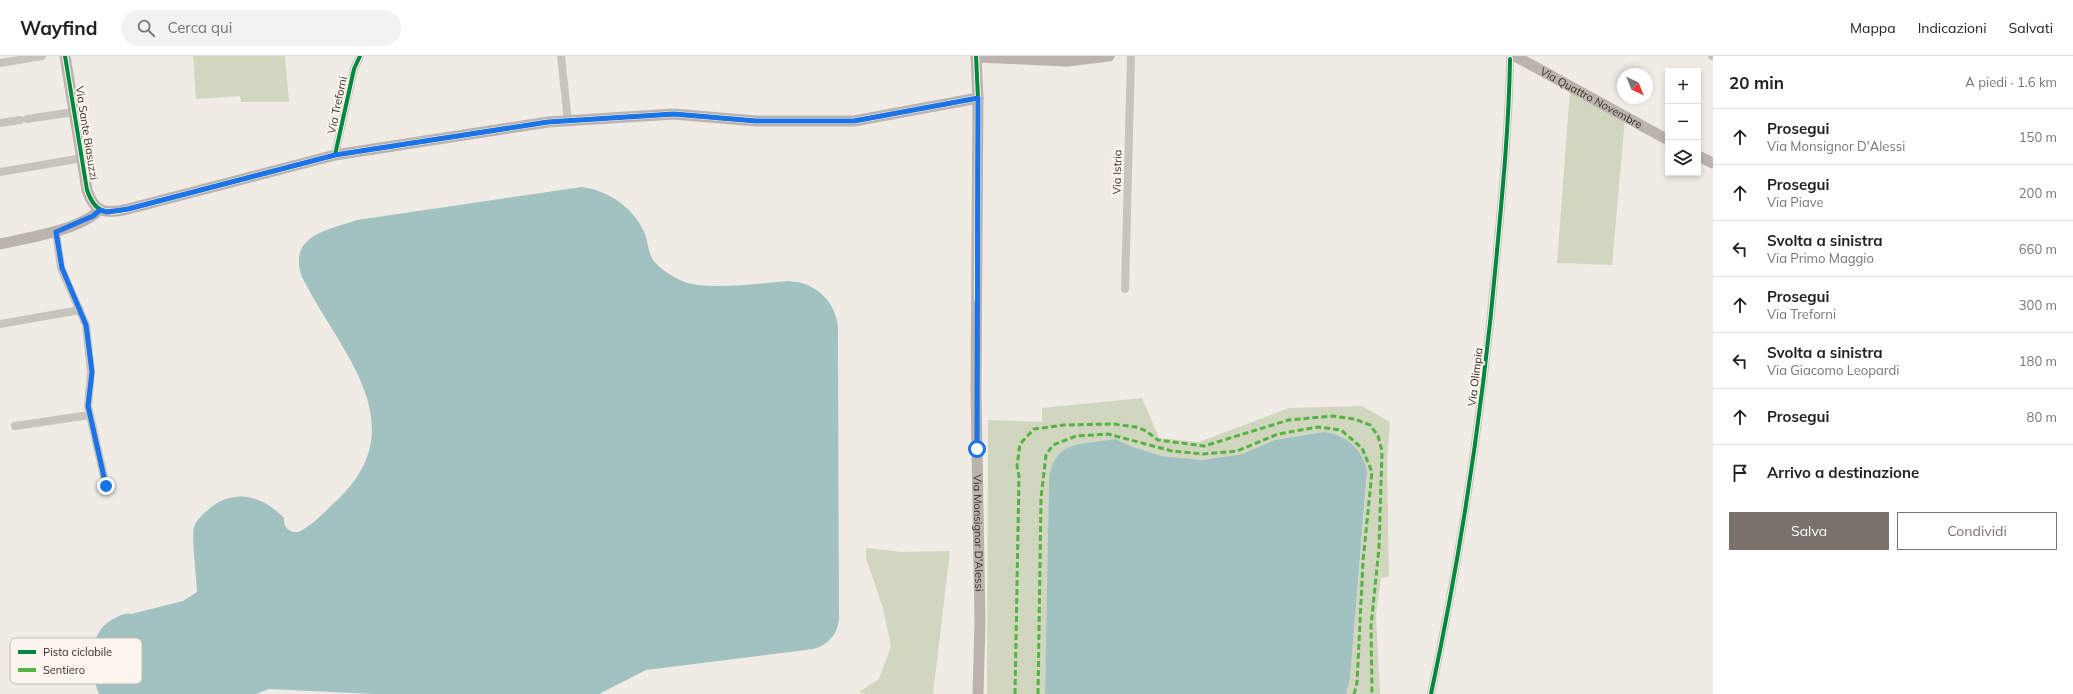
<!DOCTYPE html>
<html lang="it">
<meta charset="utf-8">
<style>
:root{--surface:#fff;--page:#f2f2f2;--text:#222;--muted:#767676;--line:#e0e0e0;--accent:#7a716c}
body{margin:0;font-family:Mulish,sans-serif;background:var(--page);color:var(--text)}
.controls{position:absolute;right:12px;top:12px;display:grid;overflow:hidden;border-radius:0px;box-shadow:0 2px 6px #0003}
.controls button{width:36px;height:36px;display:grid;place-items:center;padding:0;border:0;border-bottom:1px solid var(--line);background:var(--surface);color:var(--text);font:20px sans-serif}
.compass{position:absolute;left:1617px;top:12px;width:36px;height:36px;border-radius:50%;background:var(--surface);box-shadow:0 2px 6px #0003;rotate:137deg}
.stop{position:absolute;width:12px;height:12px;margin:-9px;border:3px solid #1a73e8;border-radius:50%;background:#fff}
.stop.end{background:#1a73e8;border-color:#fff;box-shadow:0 1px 4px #0008}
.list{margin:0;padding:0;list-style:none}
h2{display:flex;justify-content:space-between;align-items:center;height:52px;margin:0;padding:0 16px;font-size:17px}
h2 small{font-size:13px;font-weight:400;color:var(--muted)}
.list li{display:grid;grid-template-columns:26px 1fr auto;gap:12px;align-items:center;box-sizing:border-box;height:56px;padding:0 16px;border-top:1px solid var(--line)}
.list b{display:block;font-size:15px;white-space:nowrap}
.list p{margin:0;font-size:13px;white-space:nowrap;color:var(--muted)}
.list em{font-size:13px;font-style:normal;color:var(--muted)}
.actions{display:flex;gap:8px;padding:12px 16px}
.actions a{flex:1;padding:9px 0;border:1px solid var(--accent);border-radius:0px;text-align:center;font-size:14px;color:var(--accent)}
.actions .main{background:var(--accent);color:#fff}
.icon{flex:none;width:22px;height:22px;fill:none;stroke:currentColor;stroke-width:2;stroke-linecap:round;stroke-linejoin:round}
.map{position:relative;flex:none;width:1713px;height:638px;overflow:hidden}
header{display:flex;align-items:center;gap:24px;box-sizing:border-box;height:56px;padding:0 20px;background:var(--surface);border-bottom:1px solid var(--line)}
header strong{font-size:19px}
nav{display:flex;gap:22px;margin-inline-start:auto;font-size:14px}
.search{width:280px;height:36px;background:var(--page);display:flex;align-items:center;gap:10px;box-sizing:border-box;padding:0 14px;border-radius:22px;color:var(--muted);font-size:15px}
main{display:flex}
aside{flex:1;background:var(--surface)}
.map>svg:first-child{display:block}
.green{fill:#d1d6bf}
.water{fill:#a1c2c1}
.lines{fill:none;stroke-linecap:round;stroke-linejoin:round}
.street{stroke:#c9c3be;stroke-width:8}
.secondary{stroke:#bab3ae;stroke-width:11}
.quiet{stroke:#57b246;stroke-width:3;stroke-dasharray:6 3;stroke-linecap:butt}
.cycleway-casing{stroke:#fbf5ee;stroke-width:6}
.cycleway{stroke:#00873e;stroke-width:4}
.route{stroke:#1a73e8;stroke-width:5}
.labels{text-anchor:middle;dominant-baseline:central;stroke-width:4;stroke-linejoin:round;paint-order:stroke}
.street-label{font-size:11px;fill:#3b302b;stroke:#fbf5ee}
.key{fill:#fbf5ee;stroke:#c1bab4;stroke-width:1}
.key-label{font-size:11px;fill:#3b302b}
</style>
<header>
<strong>Wayfind</strong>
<div class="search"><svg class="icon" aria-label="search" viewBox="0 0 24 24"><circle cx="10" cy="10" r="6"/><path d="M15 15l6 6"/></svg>Cerca qui</div>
<nav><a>Mappa</a><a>Indicazioni</a><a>Salvati</a></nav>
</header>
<main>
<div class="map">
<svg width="1713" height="638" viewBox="0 0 1713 638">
<rect width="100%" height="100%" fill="#f0ebe5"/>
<path class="green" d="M193 0H285L289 46H241L240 40 196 43Z
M1570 34 1625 63 1612 209 1557 207Z
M1142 342 1159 382 1199 386 1289 352 1362 350 1390 366 1387 405 1389 521 1381 522 1376 559 1380 638H1346L1350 623 1367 421 1364 405 1356 392 1341 380 1323 376 1274 384 1242 398 1202 404 1162 400 1133 391 1115 383 1078 388 1067 392 1049 420 1045 638H987L988 364 1042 366V352Z
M866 492 901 496 950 495 933 638H866L859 636 879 623 891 590 883 552 866 502Z"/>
<path class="water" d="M582 131C610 135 634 152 645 178 648 186 648 196 653 204 659 212 671 220 680 224 704 236 761 227 788 225 815 226 835 244 838 271L839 564C837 579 827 590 813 593L646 614 599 638H374L269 633 256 638H99C89 614 87 577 113 563 120 560 123 557 131 558L183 545 197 536C197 523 191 481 194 471 196 464 204 457 210 452 235 432 263 440 284 462 283 471 289 477 298 476 309 472 325 456 334 447 419 370 340 297 302 221 287 179 329 174 357 164Z
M1323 376C1346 378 1363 393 1367 416L1350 623 1346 638H1045L1049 420 1053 407 1059 398 1067 392 1078 388 1115 383 1133 391 1162 400 1202 404 1242 398 1274 384Z"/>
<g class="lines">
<path class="street" d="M561 0 568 65
M1712 0H1713
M0 7 42 0
M27 63 74 56
M0 67 20 64
M335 99 354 13 360 0
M0 116 83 102
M56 176 61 212 86 269 91 316 88 350 106 430
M1125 233 1131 0
M0 268 80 254
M15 370 90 359
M1431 638C1462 492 1484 344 1497 195 1503 131 1509 67 1510 3"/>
<g class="secondary">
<path d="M65 0 87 134C95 158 106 158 128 153L335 99 548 66 674 58 756 65H854L978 42"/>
<path id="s1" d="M976 0 978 42 976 335 980 567 978 638"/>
<path id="s2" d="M1515 0 1668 84"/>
<path d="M976 1 1067 5 1109 0"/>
<path d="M1698 100 1713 107"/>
<path d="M0 188C26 182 82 174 100 153"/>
</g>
<path class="quiet" d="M1015 638 1019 420 1017 410 1020 388 1034 373 1064 369 1113 368 1136 371 1146 375 1158 384 1204 390 1289 364 1332 360 1355 363 1370 369 1378 380 1382 395 1379 492 1371 570 1372 638
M1038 638 1041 442 1046 399 1053 389 1076 380 1108 378 1172 395 1203 398 1237 395 1278 378 1318 371 1341 374 1362 392 1372 416 1363 505 1357 627 1354 638"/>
<defs>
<path id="cycleway" d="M65 0 87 134C95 158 106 158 128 153L335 99 548 66 674 58 756 65H854L978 42
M976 0 978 42 977 243
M335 99 354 13 360 0
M1431 638C1462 492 1484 344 1497 195 1503 131 1509 67 1510 3"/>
</defs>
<use href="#cycleway" class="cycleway-casing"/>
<use href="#cycleway" class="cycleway"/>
</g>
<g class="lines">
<path class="route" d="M106 430 88 350 92 316 86 269 62 212 56 176 93 160 100 154 107 156 128 153 335 99 548 66 674 58 756 65H854L978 42 977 393"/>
</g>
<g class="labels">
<g class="street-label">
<text stroke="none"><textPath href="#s2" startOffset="87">Via Quattro Novembre</textPath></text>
<text transform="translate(337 49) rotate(-78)">Via Treforni</text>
<text transform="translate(87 77) rotate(81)">Via Sante Biasuzzi</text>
<text transform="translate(1117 116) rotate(-89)">Via Istria</text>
<text transform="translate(1475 321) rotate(-83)">Via Olimpia</text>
<text stroke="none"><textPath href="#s1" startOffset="477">Via Monsignor D'Alessi</textPath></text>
</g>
</g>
<rect x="10" y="582" width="132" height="46" rx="6" class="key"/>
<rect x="18" y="594" width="18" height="4" fill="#00873e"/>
<rect x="18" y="612" width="18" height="4" fill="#57b246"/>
<g class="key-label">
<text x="43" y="600">Pista ciclabile</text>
<text x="43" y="618">Sentiero</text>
</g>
</svg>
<div class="controls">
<button>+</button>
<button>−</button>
<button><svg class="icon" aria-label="layers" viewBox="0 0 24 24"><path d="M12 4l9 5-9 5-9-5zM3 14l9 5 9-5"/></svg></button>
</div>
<svg class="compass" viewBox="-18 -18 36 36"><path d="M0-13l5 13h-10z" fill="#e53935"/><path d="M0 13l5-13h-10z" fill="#767676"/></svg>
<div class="stop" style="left:977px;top:393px"></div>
<div class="stop end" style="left:106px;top:430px"></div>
</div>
<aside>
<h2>20 min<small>A piedi · 1.6 km</small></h2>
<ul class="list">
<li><svg class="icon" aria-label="ahead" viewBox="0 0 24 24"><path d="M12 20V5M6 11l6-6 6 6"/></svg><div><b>Prosegui</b><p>Via Monsignor D'Alessi</p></div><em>150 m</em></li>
<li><svg class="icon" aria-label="ahead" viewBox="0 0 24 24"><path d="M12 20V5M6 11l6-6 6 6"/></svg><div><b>Prosegui</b><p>Via Piave</p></div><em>200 m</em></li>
<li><svg class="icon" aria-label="left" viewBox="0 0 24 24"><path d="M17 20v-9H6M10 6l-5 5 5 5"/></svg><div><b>Svolta a sinistra</b><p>Via Primo Maggio</p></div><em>660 m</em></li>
<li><svg class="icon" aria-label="ahead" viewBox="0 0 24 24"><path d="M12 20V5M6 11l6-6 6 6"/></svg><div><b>Prosegui</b><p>Via Treforni</p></div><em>300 m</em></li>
<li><svg class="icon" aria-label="left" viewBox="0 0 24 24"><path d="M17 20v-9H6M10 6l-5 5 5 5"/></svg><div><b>Svolta a sinistra</b><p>Via Giacomo Leopardi</p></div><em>180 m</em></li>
<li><svg class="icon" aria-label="ahead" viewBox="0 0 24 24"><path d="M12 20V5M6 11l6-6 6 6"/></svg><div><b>Prosegui</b></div><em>80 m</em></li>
<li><svg class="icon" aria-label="arrive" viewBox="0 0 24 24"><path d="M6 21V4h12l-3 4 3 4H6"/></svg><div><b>Arrivo a destinazione</b></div></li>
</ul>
<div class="actions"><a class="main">Salva</a><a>Condividi</a></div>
</aside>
</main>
